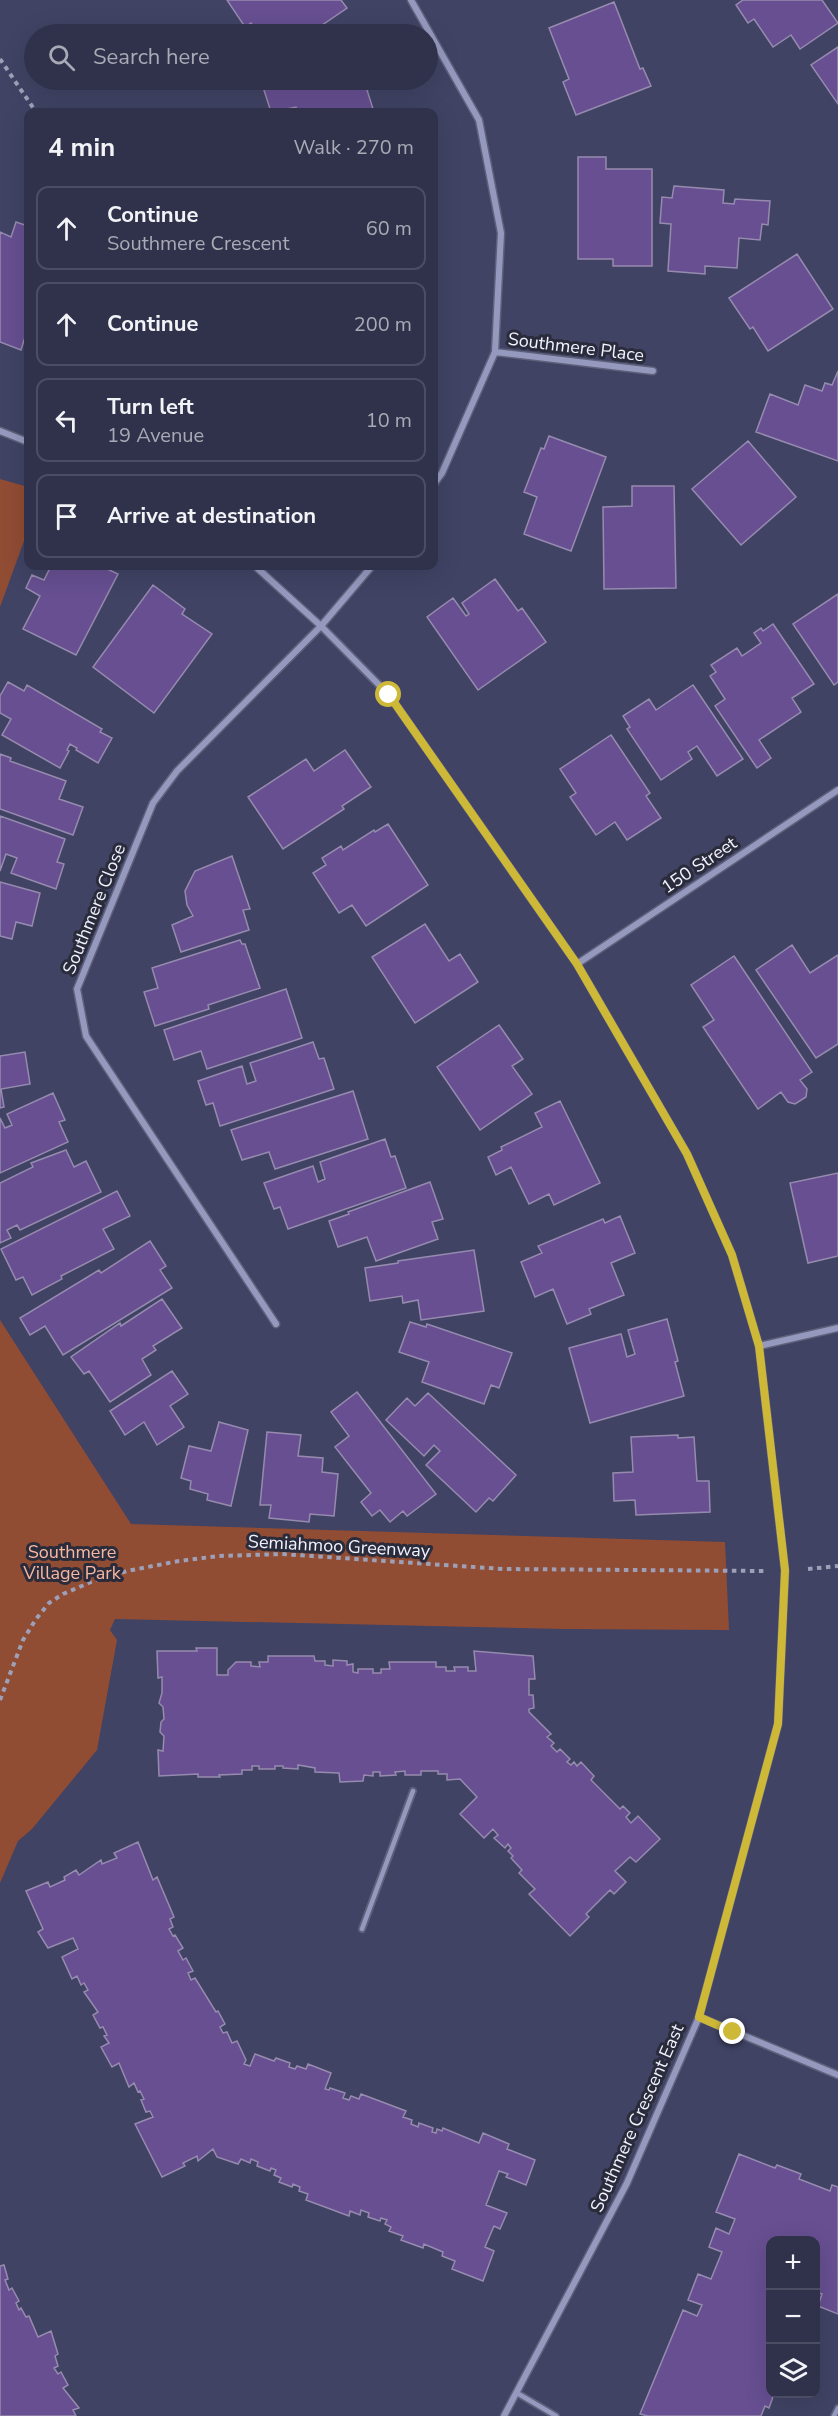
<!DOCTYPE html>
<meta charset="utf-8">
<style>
:root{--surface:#30324b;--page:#383a52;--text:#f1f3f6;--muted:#a8aab5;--line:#4b4d63}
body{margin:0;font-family:"Nunito Sans",sans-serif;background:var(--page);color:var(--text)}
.controls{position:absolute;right:18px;bottom:18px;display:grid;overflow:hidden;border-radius:12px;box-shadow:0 6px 24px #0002}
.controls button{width:54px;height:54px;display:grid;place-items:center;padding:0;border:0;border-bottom:2px solid var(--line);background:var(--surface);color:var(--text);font:30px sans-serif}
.stop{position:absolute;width:18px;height:18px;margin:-14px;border:4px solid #ceb837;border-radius:50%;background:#fff}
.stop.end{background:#ceb837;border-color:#fff;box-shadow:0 2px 6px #0008}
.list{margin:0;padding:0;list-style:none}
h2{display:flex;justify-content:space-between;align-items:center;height:78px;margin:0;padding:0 24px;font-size:26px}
h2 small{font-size:20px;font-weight:400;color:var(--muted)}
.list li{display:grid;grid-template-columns:39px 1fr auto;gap:18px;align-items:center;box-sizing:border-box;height:84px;margin:0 12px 12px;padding:0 12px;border:2px solid var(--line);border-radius:12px}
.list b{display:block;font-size:22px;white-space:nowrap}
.list p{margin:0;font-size:20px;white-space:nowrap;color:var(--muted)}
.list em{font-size:20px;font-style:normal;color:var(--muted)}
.icon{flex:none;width:33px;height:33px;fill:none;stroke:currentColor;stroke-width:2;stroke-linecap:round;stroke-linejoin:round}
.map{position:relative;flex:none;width:838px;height:2416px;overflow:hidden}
.search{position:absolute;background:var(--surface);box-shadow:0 6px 24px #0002;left:24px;top:24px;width:414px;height:66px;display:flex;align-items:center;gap:15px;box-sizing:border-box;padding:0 21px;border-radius:33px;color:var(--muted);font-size:22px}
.panel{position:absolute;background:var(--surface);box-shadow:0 6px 24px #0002;left:24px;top:108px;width:414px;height:462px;border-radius:12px}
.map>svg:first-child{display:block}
.green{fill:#914c34}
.building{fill:#674f91;stroke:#968baf;stroke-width:1.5}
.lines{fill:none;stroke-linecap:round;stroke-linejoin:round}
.service-casing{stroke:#5f617b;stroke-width:8}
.minor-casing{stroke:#5f617b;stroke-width:9}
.path{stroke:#9ea0b7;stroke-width:4;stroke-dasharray:4.5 4.5;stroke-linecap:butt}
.service{stroke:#9599be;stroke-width:4.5}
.minor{stroke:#9599be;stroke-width:6}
.route{stroke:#ceb837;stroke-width:8}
.labels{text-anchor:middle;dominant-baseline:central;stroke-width:6;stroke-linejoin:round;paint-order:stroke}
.street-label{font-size:18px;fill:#f0f2ff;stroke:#2a2c3b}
.park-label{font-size:18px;fill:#f8b7a1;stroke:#2a2c3b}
</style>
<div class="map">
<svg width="838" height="2416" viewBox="0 0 838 2416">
<rect width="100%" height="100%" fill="#404364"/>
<path class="green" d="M0 479 28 487V530L0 607Z
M0 1320 131 1524 725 1542 729 1630 564 1629 115 1619 110 1630 117 1640 97 1750 32 1829 18 1841 0 1883Z"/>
<path class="building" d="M227 0H341L347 8 309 34H258L251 23 245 27Z
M743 0H822L838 23 800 49 791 35 773 47 754 19 748 23 736 5Z
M614 2 640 69 643 68 651 86 576 115 563 82 569 79 549 28Z
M838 47V104L811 65Z
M274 80H371L374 87 367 90 374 112H298L296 107 271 112 262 84Z
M578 157H606V169H652V266H613V259H578Z
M674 186 724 190 723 203 734 204 735 199 770 201 768 225 762 224 760 240 739 238 737 268 705 266V274L668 271 671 224 660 223 662 197 672 198Z
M16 222 28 226V327L21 350 0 342V232L11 237Z
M797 254 833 309 768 351 753 327 750 329 729 298Z
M838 371V461L756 432 770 394 798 405 805 385 822 391 825 383 832 385Z
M549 436 606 457 571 551 524 534 537 497 524 492 541 448 544 449Z
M748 441 796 497 741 545 692 489Z
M632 486H674L676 588 604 589 603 507 632 506Z
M51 566H101L118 574 76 655 23 629 40 596 26 588 32 575 44 580Z
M495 579 518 611 522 608 546 642 478 690 427 617 453 598 466 616 469 614 462 603Z
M153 585 185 609 182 614 212 634 154 713 93 667Z
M838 594V682L834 685 793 624Z
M773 624 814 684 792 698 801 712 759 740 771 758 757 768 715 706 725 699 710 676 716 672 711 665 737 648 742 656 761 643 754 633 761 628 763 631Z
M8 682 24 691 27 685 102 729 100 732 112 738 98 763 76 750 77 748 70 744 67 750 69 751 60 768 2 735 11 719 0 713V696Z
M693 685 743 759 717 776 697 746 688 752 692 759 661 780 627 729 630 727 623 716 649 699 656 710Z
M611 735 650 793 646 796 661 818 627 840 615 822 596 835 570 797 576 793 560 769Z
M345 750 371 787 342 806 344 809 283 849 248 797 306 759 314 771Z
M0 754 11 758 10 761 66 781 59 799 83 807 73 835 0 809Z
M0 816 65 839 57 862 64 864 56 889 11 873 17 858 6 854 0 871Z
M388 824 428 885 366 926 352 905 339 913 313 873 326 865 322 858 341 846 343 850 374 830 375 832Z
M232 856 250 909 243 910 249 930 181 952 172 925 193 916 187 905 185 891 195 871Z
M0 882 40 893 32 926 16 922 12 939 0 936Z
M425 924 449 961 460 954 478 982 415 1023 372 957Z
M240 940 242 944H245L260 988 208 1005 209 1009 155 1026 144 992 158 988 152 968Z
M792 945 810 973 838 955V1044L816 1058 756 970Z
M734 956 812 1072 800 1080 807 1089 806 1097 795 1104 788 1102 781 1092 758 1109 703 1027 714 1020 691 985Z
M286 989 302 1038 207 1069 201 1051 174 1060 164 1030Z
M499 1025 523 1059 512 1066 532 1094 480 1130 437 1067Z
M313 1042 319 1059 324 1058 334 1089 220 1126 213 1103 206 1105 198 1081 242 1066 247 1084 256 1081 250 1063Z
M25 1052 30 1084 1 1089 4 1107 0 1108V1056Z
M353 1091 368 1139 275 1169 269 1152 242 1160 231 1130Z
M53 1093 65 1120 59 1122 68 1142 0 1173V1118L5 1128 12 1125 7 1114Z
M560 1101 600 1183 554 1205 549 1194 529 1204 511 1167 496 1175 488 1157 502 1150 501 1147 542 1127 535 1113Z
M385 1139 391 1157 395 1156 406 1188 288 1229 280 1207 274 1209 264 1183 313 1166 318 1182 325 1179 320 1162Z
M66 1150 74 1167 86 1161 101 1192 20 1230 17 1225 7 1230 11 1238 0 1243V1183L33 1167 31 1163Z
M838 1173V1256L808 1263 790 1183Z
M430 1182 443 1219 432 1222 438 1239 376 1261 367 1237 338 1247 329 1221 349 1214 348 1212Z
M117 1191 130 1216 103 1229 114 1249 61 1276 62 1279 32 1295 23 1277 16 1280 1 1249Z
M620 1216 635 1253 611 1263 624 1295 589 1309 591 1314 567 1324 553 1289 535 1297 521 1262 542 1253 538 1246 603 1219 605 1223Z
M150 1241 166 1266 160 1270 172 1288 63 1355 45 1326 30 1335 20 1318 99 1270 101 1273Z
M474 1250 484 1311 421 1320 418 1300 403 1303 402 1296 370 1301 365 1268 398 1263V1261Z
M162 1299 182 1328 153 1346 156 1350 142 1359 151 1375 110 1402 89 1371 84 1374 71 1357 120 1323 121 1326Z
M667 1319 678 1361 675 1362 684 1396 590 1423 569 1348 621 1334 627 1357 635 1354 628 1330Z
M410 1322 426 1327 427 1324 512 1353 499 1388 491 1385 484 1404 422 1382 429 1362 399 1352Z
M172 1371 188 1394 170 1406 184 1427 157 1445 144 1422 125 1435 110 1411Z
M357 1392 436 1494 407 1516 403 1511 390 1522 380 1510 372 1516 361 1502 371 1493 335 1447 349 1436 331 1412Z
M428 1393 516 1475 493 1501 489 1498 476 1512 426 1465 440 1451 434 1445 424 1456 386 1420 407 1398 415 1406Z
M219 1422 248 1430 231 1506 207 1500 208 1494 190 1489 191 1481 181 1478 189 1446 211 1451Z
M267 1432 301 1435 298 1456 323 1458 322 1472 338 1474 334 1516 310 1514 309 1522 269 1518 271 1505H260Z
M678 1435V1438L694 1437 697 1481H709L710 1512 636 1515 635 1500 614 1501 613 1473 633 1472 631 1437Z
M196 1648H217V1675H228V1670L236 1662H251V1666L260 1667 259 1662H268V1656H314L315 1661H325V1665L333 1666V1660L347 1661V1665L353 1664V1672L358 1673V1669H373V1673H381V1669H390L389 1662H436V1667H446V1671H455L454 1667H468V1671H476L474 1651 533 1656 535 1679H529V1695H533L534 1708 529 1709V1712L551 1734 547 1737 554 1743 551 1746 557 1752 560 1749 570 1759 567 1762 571 1765 574 1762 577 1766 581 1762 594 1776 591 1780 620 1809 623 1806 630 1813 626 1817 631 1823 638 1816 660 1839 636 1862 630 1857 615 1871 626 1882 614 1894 610 1890 586 1914 589 1917 570 1936 529 1894 535 1889 519 1873 522 1870 511 1858 513 1856 508 1851 511 1848 508 1844 505 1848 494 1838 498 1835 493 1829 484 1838 460 1814 477 1797 460 1779 447 1780V1774H438V1771H421V1775H405V1771L395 1772 396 1775 380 1776V1772H373V1776L364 1775 363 1781 340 1782 339 1773 315 1772V1768L298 1765V1769L283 1768V1766H275V1769H259V1766H252V1770H242V1774L219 1775 220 1777H198V1774L159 1776 158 1750 163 1751 164 1736 160 1732 161 1722 164 1719 163 1707 159 1703 162 1693V1677L158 1678 157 1651H197Z
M138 1842 153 1880 157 1877 174 1917 170 1919 173 1927 169 1929 173 1936 175 1935 183 1948 178 1951 183 1960 186 1958 193 1971 188 1973 191 1980 195 1978 216 2012 218 2011 225 2024 220 2027 223 2033 227 2032 232 2043 237 2041 246 2060 244 2064 250 2066 255 2054 274 2061 276 2058 290 2063 289 2067 295 2069 297 2066 306 2069 308 2064 331 2073 325 2089 329 2090 330 2088 345 2093 343 2098 349 2100 351 2096 359 2099 361 2094 406 2111 403 2117 412 2120 411 2124 418 2127 419 2123 433 2128 432 2132 436 2133 437 2129 442 2131 443 2128 479 2143 483 2133 509 2144 507 2149 535 2160 526 2185 506 2177 508 2174 499 2171 486 2205 507 2213 500 2229 494 2226 485 2247 494 2251 483 2281 452 2269 455 2261 442 2256 443 2252 424 2244 423 2248 401 2240 403 2236 389 2231 391 2227 385 2224 387 2220 381 2218 380 2221 368 2217 369 2213 361 2210 360 2215 350 2211 349 2216 306 2200 308 2194 299 2191 300 2187 293 2184 292 2187 279 2182 281 2178 274 2175 276 2170 271 2168 270 2171 257 2166 258 2162 251 2159 250 2163 241 2159 238 2164 217 2157 213 2149 198 2161 197 2156 183 2163 185 2166 162 2177 135 2124 153 2117 150 2111 146 2112 141 2100 144 2099 140 2091 138 2092 134 2083 129 2087 119 2063 112 2067 101 2047 109 2043 104 2036 107 2035 103 2027 100 2028 93 2015 98 2012 84 1992 88 1990 84 1983 81 1985 77 1976 72 1979 62 1957 78 1949 73 1938 48 1948 38 1932 43 1929 26 1891 48 1882 50 1887 65 1880 64 1877 76 1870 79 1875 101 1860 102 1864 117 1858 114 1853Z
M739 2154 775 2168 777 2165 801 2174 799 2179 830 2191 832 2185 838 2187V2314L818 2306 822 2294 816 2292V2240H770V2393L774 2394 769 2408 765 2406 761 2416H648L640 2414 683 2310 697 2316 702 2305 688 2300 698 2274 711 2279 722 2252 709 2247 716 2228 729 2234 735 2219 716 2212Z
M4 2265 8 2279 5 2280 9 2290 12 2288 19 2301 16 2303 19 2310 21 2308 26 2317 29 2316 38 2337 51 2331 58 2354 55 2356 58 2366 54 2368 58 2374 61 2372 68 2385 63 2388 79 2408 73 2410 76 2416H0V2266Z"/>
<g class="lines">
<defs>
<path id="service" d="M362 1929 413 1791
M517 2393 556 2416
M834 2416 838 2408"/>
<path id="minor" d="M411 0 479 120 501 233 495 352 442 473 434 484
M495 352 653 371
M0 431 28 442
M255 566 321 626 389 695 577 964 687 1154 732 1255 759 1346 785 1571 778 1724 699 2017 627 2183 504 2416
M577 964 838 790
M276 1324 86 1036 77 989 153 803 177 771 321 626 372 566
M759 1346 838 1328
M699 2017 838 2075"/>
</defs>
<use href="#service" class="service-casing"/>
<use href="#minor" class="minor-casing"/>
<path class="path" d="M0 59 36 112
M27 393 28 389
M808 1569 838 1566
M0 1700 23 1640 36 1619 49 1603 63 1594 91 1582 127 1571 179 1561 219 1556 282 1554 503 1569 764 1571"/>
<use href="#service" class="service"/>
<use href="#minor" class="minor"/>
</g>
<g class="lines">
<path class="route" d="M389 695 577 964 687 1154 732 1255 759 1346 785 1570 778 1724 699 2017 733 2032"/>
</g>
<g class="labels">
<g class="street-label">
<text transform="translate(576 347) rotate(7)">Southmere Place</text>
<text transform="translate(699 865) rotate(-34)">150 Street</text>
<text transform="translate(94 909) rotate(-68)">Southmere Close</text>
<text transform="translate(339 1546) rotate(3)">Semiahmoo Greenway</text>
<text transform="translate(637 2118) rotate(-66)">Southmere Crescent East</text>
</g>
<g class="park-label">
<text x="72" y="1552">Southmere<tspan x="72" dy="21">Village Park</tspan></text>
</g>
</g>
</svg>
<div class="controls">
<button>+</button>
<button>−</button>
<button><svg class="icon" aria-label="layers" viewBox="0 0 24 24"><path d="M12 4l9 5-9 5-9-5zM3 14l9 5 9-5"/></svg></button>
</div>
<div class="stop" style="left:389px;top:695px"></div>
<div class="stop end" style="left:733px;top:2032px"></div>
<div class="search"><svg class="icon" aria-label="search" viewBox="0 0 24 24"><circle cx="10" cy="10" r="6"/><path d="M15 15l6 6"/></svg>Search here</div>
<section class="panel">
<h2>4 min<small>Walk · 270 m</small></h2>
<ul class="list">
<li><svg class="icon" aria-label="ahead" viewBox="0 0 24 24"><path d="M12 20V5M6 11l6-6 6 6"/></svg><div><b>Continue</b><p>Southmere Crescent</p></div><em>60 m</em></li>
<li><svg class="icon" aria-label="ahead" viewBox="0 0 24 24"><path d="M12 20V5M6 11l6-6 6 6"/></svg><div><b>Continue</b></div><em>200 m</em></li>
<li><svg class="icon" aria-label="left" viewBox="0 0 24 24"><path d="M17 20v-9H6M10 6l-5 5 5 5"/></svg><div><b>Turn left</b><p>19 Avenue</p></div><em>10 m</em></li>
<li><svg class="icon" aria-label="arrive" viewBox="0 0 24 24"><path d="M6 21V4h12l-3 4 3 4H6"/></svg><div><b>Arrive at destination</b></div></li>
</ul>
</section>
</div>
